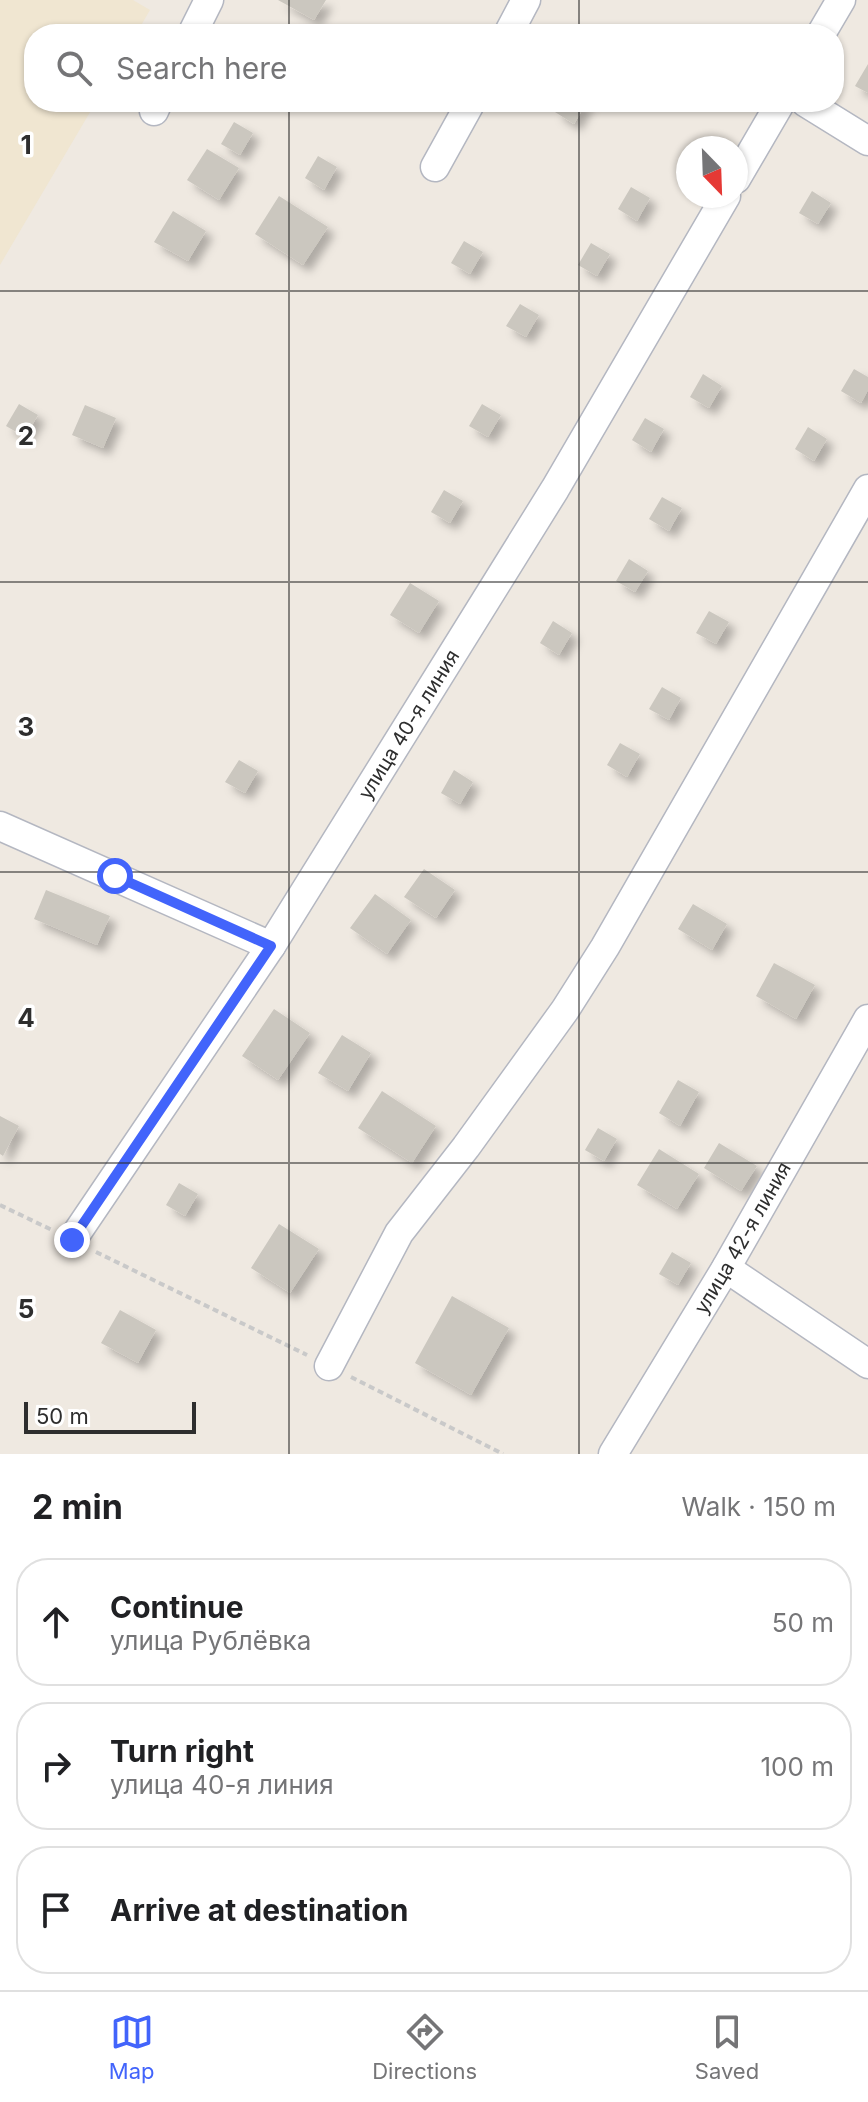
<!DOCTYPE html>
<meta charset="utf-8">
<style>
:root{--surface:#fff;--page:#f2f2f2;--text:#202124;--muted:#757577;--line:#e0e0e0;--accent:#4264fb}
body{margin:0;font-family:Inter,sans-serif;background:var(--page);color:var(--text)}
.compass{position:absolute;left:676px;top:136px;width:72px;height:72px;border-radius:50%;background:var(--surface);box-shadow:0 2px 6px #0004;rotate:157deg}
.scale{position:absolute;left:24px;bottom:20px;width:172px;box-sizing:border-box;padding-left:8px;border:4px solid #2e2e2e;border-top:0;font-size:22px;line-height:28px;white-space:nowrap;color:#2e2e2e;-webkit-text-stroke:6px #fff;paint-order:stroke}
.stop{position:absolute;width:24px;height:24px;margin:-18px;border:6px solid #4264fb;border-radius:50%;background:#fff}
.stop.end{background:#4264fb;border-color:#fff;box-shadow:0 2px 8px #0008}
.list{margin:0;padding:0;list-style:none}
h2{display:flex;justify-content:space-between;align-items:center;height:104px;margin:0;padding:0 32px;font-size:34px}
h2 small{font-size:26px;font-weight:400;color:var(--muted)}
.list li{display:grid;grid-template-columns:52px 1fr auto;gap:24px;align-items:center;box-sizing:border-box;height:128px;margin:0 16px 16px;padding:0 16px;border:2px solid var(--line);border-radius:32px}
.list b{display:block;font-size:30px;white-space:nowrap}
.list p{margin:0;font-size:26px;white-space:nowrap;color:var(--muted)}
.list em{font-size:26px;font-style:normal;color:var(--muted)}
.icon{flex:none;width:44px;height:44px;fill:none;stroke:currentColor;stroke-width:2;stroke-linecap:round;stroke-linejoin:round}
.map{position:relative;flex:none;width:868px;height:1454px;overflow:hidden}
.search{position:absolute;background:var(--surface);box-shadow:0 2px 6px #0004;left:24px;right:24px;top:24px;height:88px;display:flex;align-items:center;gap:20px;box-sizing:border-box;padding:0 28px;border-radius:32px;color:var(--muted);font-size:30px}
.sheet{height:536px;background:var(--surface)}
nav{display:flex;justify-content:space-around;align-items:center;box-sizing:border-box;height:112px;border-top:2px solid var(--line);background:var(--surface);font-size:22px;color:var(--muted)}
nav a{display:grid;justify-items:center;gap:4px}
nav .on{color:var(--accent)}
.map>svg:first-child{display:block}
.education{fill:#f0e6d1}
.building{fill:#cbc7bf;filter:url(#shadow)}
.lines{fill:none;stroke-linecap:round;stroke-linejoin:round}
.minor-casing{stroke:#b4b7c1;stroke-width:31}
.path{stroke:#c9c9c9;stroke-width:4;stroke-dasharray:6 4;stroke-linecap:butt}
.minor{stroke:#fff;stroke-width:28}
.route{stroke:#4264fb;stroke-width:10}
.grid{fill:none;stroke:#2e2e2e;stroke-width:2;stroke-opacity:0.55}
.labels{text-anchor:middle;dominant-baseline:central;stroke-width:7;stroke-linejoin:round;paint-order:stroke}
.street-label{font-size:20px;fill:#2e2e2e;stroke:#fff}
.grid-label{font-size:26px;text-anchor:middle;font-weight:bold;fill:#2e2e2e;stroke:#fff;stroke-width:7;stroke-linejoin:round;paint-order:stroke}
</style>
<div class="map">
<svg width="868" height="1454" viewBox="0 0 868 1454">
<defs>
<filter id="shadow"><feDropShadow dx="7" dy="7" stdDeviation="4" flood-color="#0004"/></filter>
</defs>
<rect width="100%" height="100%" fill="#efe9e1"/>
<path class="education" d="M0 0H133L150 10 136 34H34V102H96L0 265Z"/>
<path class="building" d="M278 0H326L314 20Z
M868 64V93L855 86Z
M561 102H587L574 124 555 112Z
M234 122 253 133 240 155 221 144Z
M207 149 239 168 219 200 187 180Z
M318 156 337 167 324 190 305 178Z
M631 187 650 198 637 221 618 209Z
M812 191 831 203 818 224 799 213Z
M279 196 328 227 303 265 255 234Z
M173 211 206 231 188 261 154 242Z
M464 241 483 252 470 274 451 263Z
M591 243 610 254 597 276 578 265Z
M520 304 539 315 526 337 506 326Z
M854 369 868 377V390L861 403 841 391Z
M703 374 722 386 709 408 690 397Z
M19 404 38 415 25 437 6 426Z
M482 404 501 415 488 437 469 426Z
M85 405 116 418 103 448 72 435Z
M645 418 664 429 651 452 632 440Z
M808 427 827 439 814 461 795 449Z
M444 490 463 501 450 523 431 512Z
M662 497 682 508 669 531 649 519Z
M629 559 648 571 635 592 616 581Z
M410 583 439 601 419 633 390 615Z
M709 611 729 622 716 644 696 633Z
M553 621 572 633 559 655 540 643Z
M662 687 681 698 669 720 649 709Z
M620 743 640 754 627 777 607 765Z
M239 760 258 771 245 793 225 782Z
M454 770 473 782 460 804 441 793Z
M424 869 455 890 436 918 404 897Z
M46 890 110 916 97 945 34 919Z
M375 894 411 920 387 954 350 928Z
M693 904 727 924 712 950 678 929Z
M774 963 815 985 796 1019 756 996Z
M274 1009 310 1033 278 1080 242 1056Z
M342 1035 371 1053 348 1091 318 1073Z
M678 1080 699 1092 680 1126 659 1113Z
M382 1091 436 1126 412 1163 358 1128Z
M0 1116 19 1126 3 1156 0 1154Z
M598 1128 617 1139 604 1161 585 1150Z
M719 1143 757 1166 741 1191 704 1168Z
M659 1149 699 1174 677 1209 637 1185Z
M179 1183 198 1194 185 1216 166 1205Z
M279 1224 319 1249 290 1293 251 1268Z
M672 1252 691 1263 678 1285 659 1274Z
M452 1296 509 1328 471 1395 415 1363Z
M120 1310 156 1330 138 1363 101 1343Z"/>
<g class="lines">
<defs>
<g id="minor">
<path d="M192 34 209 0"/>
<path d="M508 34 526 0"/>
<path d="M821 34 841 0"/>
<path d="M805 102 868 141"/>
<path d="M154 111 158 102"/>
<path d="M435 167 471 102"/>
<path d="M736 179 781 102"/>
<path d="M0 826 271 946"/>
<path id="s1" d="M72 1240 271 946 555 489 726 196"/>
<path d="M726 1268 868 1364"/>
<path d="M329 1366 399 1233 466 1147 565 1010 605 947 868 489"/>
<path id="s2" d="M613 1454 726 1268 868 1019"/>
</g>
</defs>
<use href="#minor" class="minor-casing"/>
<path class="path" d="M0 1205 52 1230
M96 1252 307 1355
M351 1377 503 1454"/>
<use href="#minor" class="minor"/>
</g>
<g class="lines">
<path class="route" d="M72 1240 271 946 115 876"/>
</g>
<path class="grid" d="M289 0V34M579 0V34M289 102V1454M579 102V1454M0 291H868M0 582H868M0 872H868M0 1163H868"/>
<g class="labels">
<g class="street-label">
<text stroke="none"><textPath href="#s1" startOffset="616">улица 40-я линия</textPath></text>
<text stroke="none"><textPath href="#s2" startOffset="252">улица 42-я линия</textPath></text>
</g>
</g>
<g class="grid-label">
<text x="26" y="154">1</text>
<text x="26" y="445">2</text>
<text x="26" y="736">3</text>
<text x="26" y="1027">4</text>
<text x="26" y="1318">5</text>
</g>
</svg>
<svg class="compass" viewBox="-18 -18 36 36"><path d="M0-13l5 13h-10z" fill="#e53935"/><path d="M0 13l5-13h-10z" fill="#757577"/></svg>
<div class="scale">50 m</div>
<div class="stop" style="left:115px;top:876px"></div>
<div class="stop end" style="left:72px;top:1240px"></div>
<div class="search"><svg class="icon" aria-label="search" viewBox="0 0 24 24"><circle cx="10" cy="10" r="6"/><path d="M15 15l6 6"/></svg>Search here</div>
</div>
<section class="sheet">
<h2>2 min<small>Walk · 150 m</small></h2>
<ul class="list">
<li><svg class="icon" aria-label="ahead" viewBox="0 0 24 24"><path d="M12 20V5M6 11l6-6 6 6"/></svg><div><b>Continue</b><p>улица Рублёвка</p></div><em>50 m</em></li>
<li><svg class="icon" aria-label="right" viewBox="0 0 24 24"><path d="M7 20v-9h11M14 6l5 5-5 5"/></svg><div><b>Turn right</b><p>улица 40-я линия</p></div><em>100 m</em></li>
<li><svg class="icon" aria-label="arrive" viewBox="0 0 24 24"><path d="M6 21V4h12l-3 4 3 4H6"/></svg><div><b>Arrive at destination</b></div></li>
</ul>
</section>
<nav>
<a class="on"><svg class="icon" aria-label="map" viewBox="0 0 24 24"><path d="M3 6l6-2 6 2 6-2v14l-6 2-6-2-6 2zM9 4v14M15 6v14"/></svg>Map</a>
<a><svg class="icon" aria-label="directions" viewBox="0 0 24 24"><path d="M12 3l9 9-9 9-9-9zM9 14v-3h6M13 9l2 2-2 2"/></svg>Directions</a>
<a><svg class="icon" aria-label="saved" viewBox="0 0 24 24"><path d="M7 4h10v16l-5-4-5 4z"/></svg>Saved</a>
</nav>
